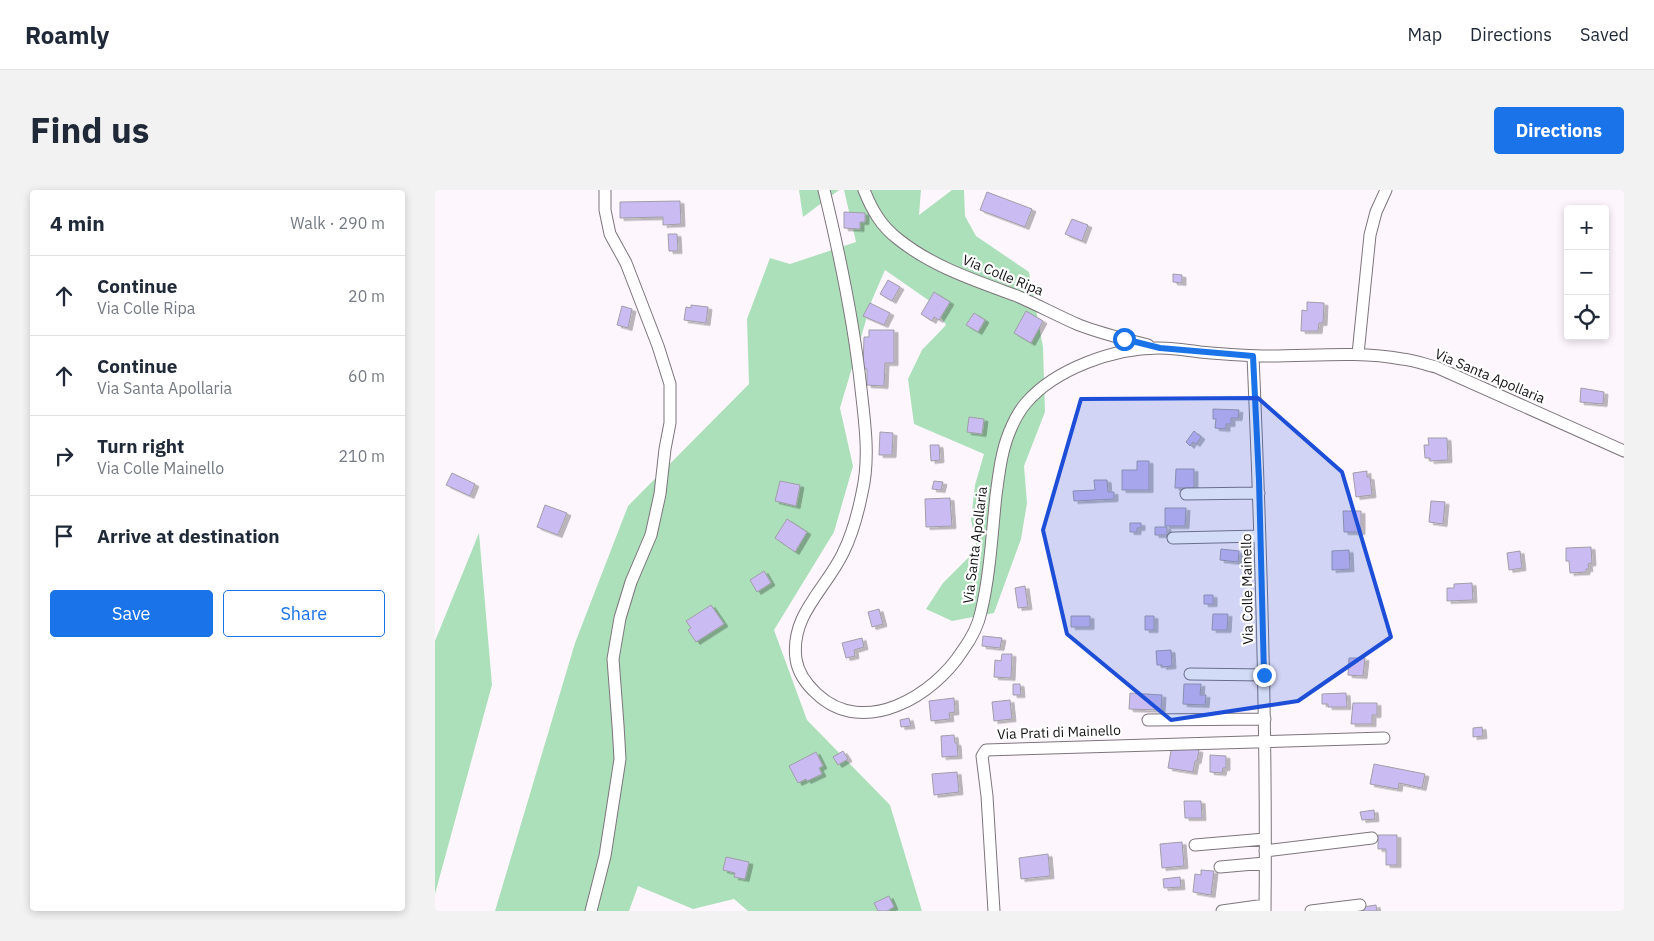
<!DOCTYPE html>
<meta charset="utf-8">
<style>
:root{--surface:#fff;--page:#f2f2f3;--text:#1f2937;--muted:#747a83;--line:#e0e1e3;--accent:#1a73e8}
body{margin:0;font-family:"IBM Plex Sans",sans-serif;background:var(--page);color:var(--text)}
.controls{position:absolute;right:15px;top:15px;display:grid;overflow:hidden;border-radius:5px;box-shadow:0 2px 8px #0003}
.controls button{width:45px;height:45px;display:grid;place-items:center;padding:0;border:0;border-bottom:1px solid var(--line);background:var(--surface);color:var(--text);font:25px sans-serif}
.stop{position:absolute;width:15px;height:15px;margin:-11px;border:4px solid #1a73e8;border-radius:50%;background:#fff}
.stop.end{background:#1a73e8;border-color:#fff;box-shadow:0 1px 5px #0008}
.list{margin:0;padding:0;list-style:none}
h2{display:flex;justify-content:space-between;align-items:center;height:65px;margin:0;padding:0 20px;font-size:21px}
h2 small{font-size:16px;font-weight:400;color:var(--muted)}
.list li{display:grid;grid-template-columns:32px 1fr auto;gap:15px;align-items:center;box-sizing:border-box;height:80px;padding:0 20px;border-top:1px solid var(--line)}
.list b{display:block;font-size:19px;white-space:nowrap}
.list p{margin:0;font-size:16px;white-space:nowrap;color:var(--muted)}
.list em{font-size:16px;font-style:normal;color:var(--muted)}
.actions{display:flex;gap:10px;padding:15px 20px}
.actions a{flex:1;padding:11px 0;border:1px solid var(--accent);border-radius:5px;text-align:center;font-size:18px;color:var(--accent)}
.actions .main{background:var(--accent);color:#fff}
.icon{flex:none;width:28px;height:28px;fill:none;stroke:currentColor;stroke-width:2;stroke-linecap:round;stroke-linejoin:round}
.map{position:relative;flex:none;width:1189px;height:721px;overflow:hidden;border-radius:5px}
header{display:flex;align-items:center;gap:30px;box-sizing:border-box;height:70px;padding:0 25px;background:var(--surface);border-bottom:1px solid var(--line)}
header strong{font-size:24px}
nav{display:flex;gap:28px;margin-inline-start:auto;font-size:18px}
.intro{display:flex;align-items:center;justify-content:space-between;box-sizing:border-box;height:120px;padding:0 30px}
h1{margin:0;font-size:35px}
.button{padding:12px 22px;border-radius:5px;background:var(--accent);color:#fff;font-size:18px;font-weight:700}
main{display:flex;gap:30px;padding:0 30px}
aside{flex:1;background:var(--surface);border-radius:5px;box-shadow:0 2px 8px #0003}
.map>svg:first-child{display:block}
.green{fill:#ace0ba}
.building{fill:#cabcf2;stroke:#a09ea7;filter:url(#shadow)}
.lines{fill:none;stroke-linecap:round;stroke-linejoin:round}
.minor-casing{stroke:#7d757c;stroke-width:13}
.minor{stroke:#fff;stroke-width:11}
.route{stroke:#1a73e8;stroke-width:6}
.marked{fill:#1d4ed8;fill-opacity:0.2;stroke:#1d4ed8;stroke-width:4;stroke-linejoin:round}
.labels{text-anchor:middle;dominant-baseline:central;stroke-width:4.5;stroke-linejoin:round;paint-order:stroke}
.street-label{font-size:14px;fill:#161416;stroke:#fff}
</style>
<header>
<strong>Roamly</strong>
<nav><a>Map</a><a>Directions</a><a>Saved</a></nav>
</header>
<div class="intro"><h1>Find us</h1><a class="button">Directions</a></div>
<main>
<aside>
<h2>4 min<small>Walk · 290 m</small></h2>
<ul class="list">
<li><svg class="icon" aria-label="ahead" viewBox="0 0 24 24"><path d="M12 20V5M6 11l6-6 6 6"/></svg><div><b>Continue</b><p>Via Colle Ripa</p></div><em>20 m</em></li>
<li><svg class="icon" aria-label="ahead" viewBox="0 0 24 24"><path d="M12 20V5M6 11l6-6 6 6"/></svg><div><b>Continue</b><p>Via Santa Apollaria</p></div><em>60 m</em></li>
<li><svg class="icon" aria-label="right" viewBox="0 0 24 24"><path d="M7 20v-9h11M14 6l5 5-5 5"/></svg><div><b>Turn right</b><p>Via Colle Mainello</p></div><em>210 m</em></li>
<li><svg class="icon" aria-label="arrive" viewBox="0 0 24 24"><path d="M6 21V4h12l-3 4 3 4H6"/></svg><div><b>Arrive at destination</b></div></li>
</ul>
<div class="actions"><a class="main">Save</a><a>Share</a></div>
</aside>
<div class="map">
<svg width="1189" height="721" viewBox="0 0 1189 721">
<defs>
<filter id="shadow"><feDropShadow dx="4" dy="2.5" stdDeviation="0" flood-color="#0004"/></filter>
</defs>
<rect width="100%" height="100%" fill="#fef6fd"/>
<path class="green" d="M364 0H404L368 27Z
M409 0H486L484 25 517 0H529L530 26 541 46 594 82 608 157 610 222 589 276 592 313 586 349 559 423 517 431 491 419 508 393 542 359 536 330 540 295 549 264 479 234 473 189 487 160 511 135 496 112 450 80 437 110 405 218 418 276 399 342 339 440 372 530 455 615 487 721H313L299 709 258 719 203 696 194 721H60L140 453 193 316 314 194 312 129 335 68 355 74 421 52Z
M44 343 57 495 0 704V451Z"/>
<path class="building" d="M552 2 597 19 590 37 545 20Z
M245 11 246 34 228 35V27L185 28V12Z
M409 22 430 23V32H425V39L409 38Z
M637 29 653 35 647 51 630 44Z
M233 44H242L243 61H234Z
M738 84 747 85V93L738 92Z
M453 90 465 97 457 111 445 104Z
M499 102 515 112 504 130 499 127 497 131 486 124Z
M872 112 889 113 888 133H884L883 141H866L867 120 872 121Z
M435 113 455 123 449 135 428 126Z
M256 115 273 117 271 133 249 130 251 117 256 118Z
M187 116 197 119 193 138 182 135Z
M591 121 608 131 596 153 579 143Z
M539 123 550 130 543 142 531 135Z
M434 140H459V173H450L449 196 432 195V179H428L429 147H434Z
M1146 198 1169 202 1168 214 1145 212Z
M778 219 804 220 803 228H796V234H791V239L780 238 781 229H778Z
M534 227 549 229 547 244 532 242Z
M759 241 766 247 761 254 758 252 755 256 751 252Z
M445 242 458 243 457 265H444Z
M993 248H1012L1013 270 995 271V268H990L989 255H994Z
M495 255H504L505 270 496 271Z
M702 271H714V300H687V280H702Z
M741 279H759V298H740Z
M932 281V287H935L937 305 921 307 918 283Z
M17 283 40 294 35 306 11 295Z
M659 290H672L673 302H679V309L639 311 638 301 660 300Z
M345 291 365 295 361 316 340 311Z
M499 291 508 292 506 300 497 299Z
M515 308 517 336 491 337 490 309Z
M996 311 1010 312 1008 334 994 332Z
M110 315 132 323 123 345 102 337Z
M730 318H751L750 336H730Z
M908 321H926V342H909Z
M352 329 372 342 360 362 340 348Z
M695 333H706V338H702V342H695Z
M720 337H732V345H720Z
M1156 357 1157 373 1153 374 1154 379H1151V382L1135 383 1134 371H1131V358Z
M786 359 804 361 803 372 785 370Z
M914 360 915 379 897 380V361Z
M1085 361 1087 378 1074 380 1072 363Z
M329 381 336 393 322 402 315 390Z
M1037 393 1038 410 1012 411V398H1019V394Z
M590 396 593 417 583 418 580 398Z
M769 405H778V414H769Z
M276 415 289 434 261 452 253 440 256 438 251 431Z
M444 419 448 434 437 437 433 422Z
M778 424H793L792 440H777Z
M636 426H655V437H636Z
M710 426H719V440H710Z
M548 446 567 448 565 458 547 456Z
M427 448 429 457 419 460 420 466 411 468 407 453Z
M736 460 737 476 728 477 727 475H722L721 461Z
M567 464H577L576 488 559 487 560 470 566 471Z
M914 468H930L928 486 913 485Z
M578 494H585L586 505H578Z
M749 494H766L765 505H771L770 515 748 514Z
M695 503 727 505 726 520 694 519Z
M911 503 912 517H893V514H887V504Z
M519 508 520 522 514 523 515 529 496 531 494 511Z
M575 510 577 529 559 531 557 512Z
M918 513H942V525H937V534H916Z
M474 528 476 536 466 537 465 530Z
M1047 537 1048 546 1038 547V538Z
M519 545 520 553H522L523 566 507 567 506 546Z
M737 555 764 560 762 571H760L758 582 733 578Z
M408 561 413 569 403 575 398 567Z
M381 562 388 576 384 578 387 584 372 591 371 589 363 593 354 576Z
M775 565 791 566V578H788L787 583 775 582Z
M939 574 990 584 987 598 964 593 963 599 935 594Z
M522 582 524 602 499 605 497 584Z
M749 611H766L767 628H750Z
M939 620 940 629 927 630 925 622Z
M943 645H962V675H951V659H943Z
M747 652 749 676 727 678 725 654Z
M613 664 615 686 586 689 584 668Z
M291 667 314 672 310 689 299 687 300 683 288 680Z
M766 680 779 681 776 705 758 702 760 684 766 685Z
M745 687 746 697 729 698 728 689Z
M454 706 459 717 452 721H443L439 713Z
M941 715 942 721H915L914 719Z"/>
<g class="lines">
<defs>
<path id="minor" d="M389 0C405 66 419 132 426 199 430 234 435 269 427 303 423 323 417 345 408 363 391 399 355 425 361 469 363 483 371 494 382 504 429 548 499 506 528 460 536 449 543 436 546 422 555 385 557 343 561 305 564 284 566 263 574 243 578 233 583 222 591 213 620 179 679 158 723 158 737 158 751 160 765 162 788 164 811 166 834 166 879 166 923 161 967 169 978 170 989 174 1001 177L1189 261
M429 0C437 20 446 36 463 49 498 77 541 91 582 106 603 115 623 126 644 135 667 144 690 149 713 155
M923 164 935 45 941 22 951 0
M818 166C826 351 832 536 830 721
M751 304 824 303
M738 348 825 346
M755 484 829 485
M713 530 830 529
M760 655 830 649
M830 661 937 648
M785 677 830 673
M156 721 170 666 185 569 183 535 178 469 185 428 196 392 216 345 225 304 230 259 235 233V194L223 156 191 73 175 44 170 20V0
M559 721 552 606 547 566 551 560 949 548
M787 721 830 715
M876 721 925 715"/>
</defs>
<use href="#minor" class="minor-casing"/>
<use href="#minor" class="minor"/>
</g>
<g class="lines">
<path class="route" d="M689 149 725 158 818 166 824 290 829 485"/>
</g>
<path class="marked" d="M823 208 907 282 956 447 863 511 736 530 632 444 608 340 646 209Z"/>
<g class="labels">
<g class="street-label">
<text transform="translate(568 85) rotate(22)">Via Colle Ripa</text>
<text transform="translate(1055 186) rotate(23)">Via Santa Apollaria</text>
<text transform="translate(540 355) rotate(-83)">Via Santa Apollaria</text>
<text transform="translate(812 399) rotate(-91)">Via Colle Mainello</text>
<text transform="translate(624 542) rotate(-2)">Via Prati di Mainello</text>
</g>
</g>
</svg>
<div class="controls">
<button>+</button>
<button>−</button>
<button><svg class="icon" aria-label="locate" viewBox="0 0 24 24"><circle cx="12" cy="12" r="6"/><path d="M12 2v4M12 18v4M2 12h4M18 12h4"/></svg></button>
</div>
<div class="stop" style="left:689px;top:149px"></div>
<div class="stop end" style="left:829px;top:485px"></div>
</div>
</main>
